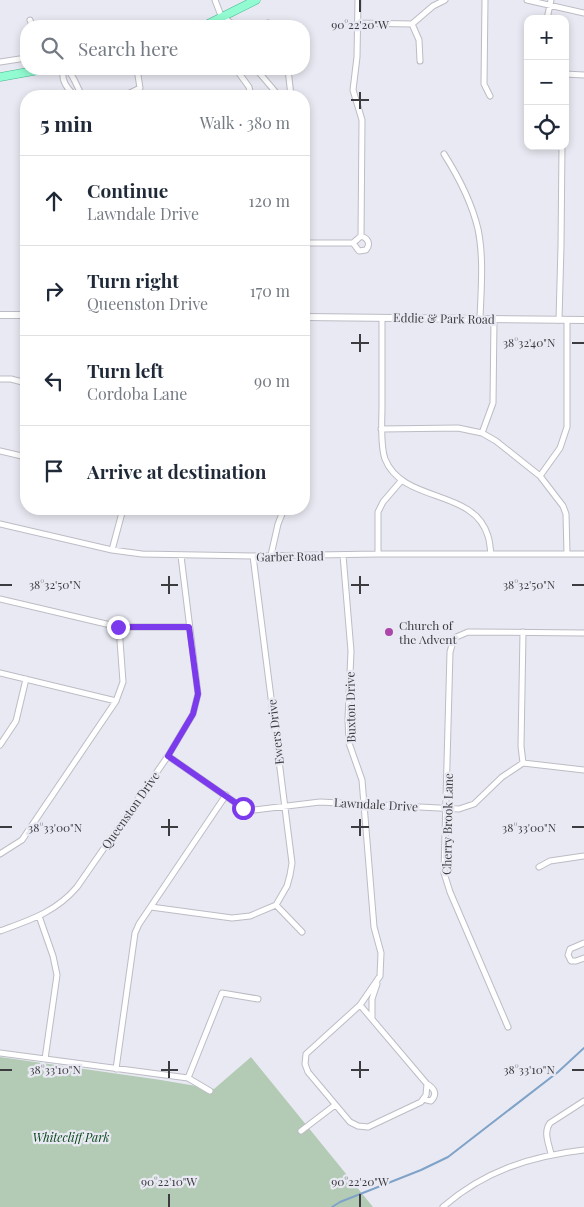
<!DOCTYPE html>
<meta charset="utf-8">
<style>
:root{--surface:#fff;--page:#f2f2f3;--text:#1f2937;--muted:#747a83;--line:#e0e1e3}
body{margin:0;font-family:"Playfair Display",serif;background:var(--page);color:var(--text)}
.controls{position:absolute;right:15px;top:15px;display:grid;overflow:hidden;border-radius:10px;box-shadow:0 2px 8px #0003}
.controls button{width:45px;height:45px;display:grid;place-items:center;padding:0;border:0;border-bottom:1px solid var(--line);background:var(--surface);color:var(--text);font:25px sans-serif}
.stop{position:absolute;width:15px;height:15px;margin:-11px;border:4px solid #7c3aed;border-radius:50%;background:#fff}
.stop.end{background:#7c3aed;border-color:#fff;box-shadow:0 1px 5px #0008}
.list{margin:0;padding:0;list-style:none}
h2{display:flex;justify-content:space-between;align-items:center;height:65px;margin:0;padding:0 20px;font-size:21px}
h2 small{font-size:16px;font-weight:400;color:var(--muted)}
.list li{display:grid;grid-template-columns:32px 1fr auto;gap:15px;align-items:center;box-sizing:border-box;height:90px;padding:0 20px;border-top:1px solid var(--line)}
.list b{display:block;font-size:19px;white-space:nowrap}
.list p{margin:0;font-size:16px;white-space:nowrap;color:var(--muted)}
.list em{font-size:16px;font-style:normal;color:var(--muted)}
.icon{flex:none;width:28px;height:28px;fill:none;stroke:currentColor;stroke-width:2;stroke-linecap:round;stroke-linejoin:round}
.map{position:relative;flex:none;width:584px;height:1207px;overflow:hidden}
.search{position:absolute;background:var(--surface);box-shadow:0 2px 8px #0003;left:20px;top:20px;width:290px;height:55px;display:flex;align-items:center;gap:12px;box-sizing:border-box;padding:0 18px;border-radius:20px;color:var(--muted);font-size:19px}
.panel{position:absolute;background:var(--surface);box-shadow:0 2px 8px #0003;left:20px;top:90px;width:290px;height:425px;border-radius:20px}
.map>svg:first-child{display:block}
.green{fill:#b3cbb5}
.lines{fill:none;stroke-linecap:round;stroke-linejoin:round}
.stream{stroke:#7fa3c8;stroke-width:2}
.minor-casing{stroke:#bcbcc5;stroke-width:7}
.tertiary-casing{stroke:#bcbcc5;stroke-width:8}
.primary-casing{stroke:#44b78b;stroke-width:9}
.minor{stroke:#fff;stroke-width:5}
.tertiary{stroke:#fff;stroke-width:6}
.primary{stroke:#92fbd1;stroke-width:8}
.route{stroke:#7c3aed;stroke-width:6}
.ticks{fill:none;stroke:#3c3c40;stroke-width:2}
.poi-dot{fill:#ad46aa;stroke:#e9e9f3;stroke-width:2}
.labels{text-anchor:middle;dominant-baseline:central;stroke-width:4.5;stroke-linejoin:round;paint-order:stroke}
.street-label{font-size:12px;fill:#3c3c40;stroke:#e9e9f3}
.poi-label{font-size:12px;fill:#3c3c40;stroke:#e9e9f3;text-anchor:start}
.park-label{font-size:12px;font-style:italic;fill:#044516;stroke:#e9e9f3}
.ticks-label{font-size:12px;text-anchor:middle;fill:#3c3c40;stroke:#e9e9f3;stroke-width:4.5;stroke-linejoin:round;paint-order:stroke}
</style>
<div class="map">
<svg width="584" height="1207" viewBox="0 0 584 1207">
<rect width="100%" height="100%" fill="#e9e9f3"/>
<path class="green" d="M0 1057 161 1080 214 1089 251 1057 373 1207H0Z"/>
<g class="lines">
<path class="stream" d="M332 1207 340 1202 421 1170 448 1157 558 1072 584 1048"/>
<defs>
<path id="minor" d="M215 0 225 26
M485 0 484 84 490 96
M527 0 584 13
M223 17 231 23 232 26
M547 19 551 0
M30 20 32 26
M268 23 270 26
M357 23 412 24 433 6 445 0
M412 24 419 40 420 61
M0 62 26 58
M63 69C61 81 67 88 75 96
M67 69C74 76 77 87 82 96
M236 69 249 87 251 96
M256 69 279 96
M288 69 291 96
M158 71 164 69
M565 74 584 75
M124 96 140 88 137 69
M444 154C458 176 472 204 478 229 484 258 481 290 480 319
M304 243H353L361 236 362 120 353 90 357 57 358 0
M353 243 359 251 366 250C371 244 368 238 361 236
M382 318C382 347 382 376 382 406 382 421 380 445 385 459 403 504 474 488 488 536 490 542 490 548 491 554
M559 320 561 246 562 146
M0 379H11L26 383
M381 429 458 428 482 433 496 441 540 476 563 506 566 514 567 554
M482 433 493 403 494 319
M0 451 26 457
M540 476 560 448 567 427V320
M0 524 112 550 142 554 253 556 378 554H584
M112 550 123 509
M378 554V512L383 502 401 481
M271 555 278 524 284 509
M343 555 351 651 348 719 349 743 362 780 374 927 381 953 380 976 360 1005 306 1054 305 1064 308 1072 350 1122 358 1126 368 1127 421 1102 426 1095 427 1084 360 1005
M0 599 119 627H189
M0 673 116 701
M0 745 16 721 26 679
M168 756 243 808 254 810 320 802 459 809 474 804 502 777 523 763 584 770
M523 763 521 746 523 632
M0 854 22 840 116 701 123 682 119 627
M539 867 550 861 584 856
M276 905 302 932
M151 907 232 918 250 916 276 905 287 886 290 875 292 863 253 556
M39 916 53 956 57 975 45 1059
M0 931C30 920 56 912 77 887L168 756 193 714 198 694 181 556
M584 943 570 949 568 955 571 961H576L584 958
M372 1018V999L377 984
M508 1027 450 892 444 873 450 652 454 638 468 632 584 633
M0 1053 188 1078
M116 1069 135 933 139 924 226 795
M188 1078 222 993 258 999
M188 1078 210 1091
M423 1099 431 1101C438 1094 434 1088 427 1084
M301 1131 335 1105
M551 1154C549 1144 543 1132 550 1123L584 1101
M443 1207C484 1171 531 1156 584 1150"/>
<path id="tertiary" d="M0 315H26
M304 317 584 320"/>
<path id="primary" d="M204 26 256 0
M0 77 44 69"/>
</defs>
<use href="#minor" class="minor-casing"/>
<use href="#tertiary" class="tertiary-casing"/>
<use href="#primary" class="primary-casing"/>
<use href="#minor" class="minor"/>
<use href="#tertiary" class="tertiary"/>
<use href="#primary" class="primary"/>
</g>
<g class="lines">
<path class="route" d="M118 627H189L198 694 193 714 168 756 243 808"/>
</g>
<path class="ticks" d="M360 0V12M360 92V109M351 100H369M360 334V352M351 343H369M572 343H584M169 576V594M360 576V594M0 585H12M161 585H178M351 585H369M572 585H584M169 819V836M360 819V836M0 827H12M161 827H178M351 827H369M572 827H584M169 1061V1078M360 1061V1078M0 1070H12M161 1070H178M351 1070H369M572 1070H584M169 1194V1207M360 1194V1207"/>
<circle class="poi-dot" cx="389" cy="632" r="5"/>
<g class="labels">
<g class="street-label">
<text transform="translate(444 318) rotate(1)">Eddie &amp; Park Road</text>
<text transform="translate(290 556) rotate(-1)">Garber Road</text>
<text transform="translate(350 707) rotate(-91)">Buxton Drive</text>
<text transform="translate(275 732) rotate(-97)">Ewers Drive</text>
<text transform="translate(376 804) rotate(3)">Lawndale Drive</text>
<text transform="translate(130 810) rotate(-55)">Queenston Drive</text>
<text transform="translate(447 824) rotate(-89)">Cherry Brook Lane</text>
</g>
<g class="poi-label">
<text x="399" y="625">Church of<tspan x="399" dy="14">the Advent</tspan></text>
</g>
<g class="park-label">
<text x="71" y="1137">Whitecliff Park</text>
</g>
</g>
<g class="ticks-label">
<text x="360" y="29">90°22'20"W</text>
<text x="529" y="347">38°32'40"N</text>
<text x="529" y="589">38°32'50"N</text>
<text x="55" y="589">38°32'50"N</text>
<text x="55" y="832">38°33'00"N</text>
<text x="529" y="832">38°33'00"N</text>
<text x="529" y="1074">38°33'10"N</text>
<text x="55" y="1074">38°33'10"N</text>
<text x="169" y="1186">90°22'10"W</text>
<text x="360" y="1186">90°22'20"W</text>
</g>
</svg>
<div class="controls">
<button>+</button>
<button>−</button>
<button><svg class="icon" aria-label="locate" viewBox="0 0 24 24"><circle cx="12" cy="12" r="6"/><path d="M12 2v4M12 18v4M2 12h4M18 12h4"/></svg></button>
</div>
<div class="stop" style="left:243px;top:808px"></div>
<div class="stop end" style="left:118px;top:627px"></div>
<div class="search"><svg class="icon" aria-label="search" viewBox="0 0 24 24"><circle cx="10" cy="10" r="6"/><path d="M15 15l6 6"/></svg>Search here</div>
<section class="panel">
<h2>5 min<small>Walk · 380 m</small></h2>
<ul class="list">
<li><svg class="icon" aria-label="ahead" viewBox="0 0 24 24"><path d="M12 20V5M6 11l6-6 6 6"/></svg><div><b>Continue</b><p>Lawndale Drive</p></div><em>120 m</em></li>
<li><svg class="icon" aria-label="right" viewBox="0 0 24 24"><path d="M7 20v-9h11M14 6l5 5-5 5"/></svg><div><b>Turn right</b><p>Queenston Drive</p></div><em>170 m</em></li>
<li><svg class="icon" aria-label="left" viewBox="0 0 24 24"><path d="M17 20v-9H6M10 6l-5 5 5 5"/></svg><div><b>Turn left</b><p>Cordoba Lane</p></div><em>90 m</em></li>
<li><svg class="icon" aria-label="arrive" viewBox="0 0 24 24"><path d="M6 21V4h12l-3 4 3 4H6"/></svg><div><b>Arrive at destination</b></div></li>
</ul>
</section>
</div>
